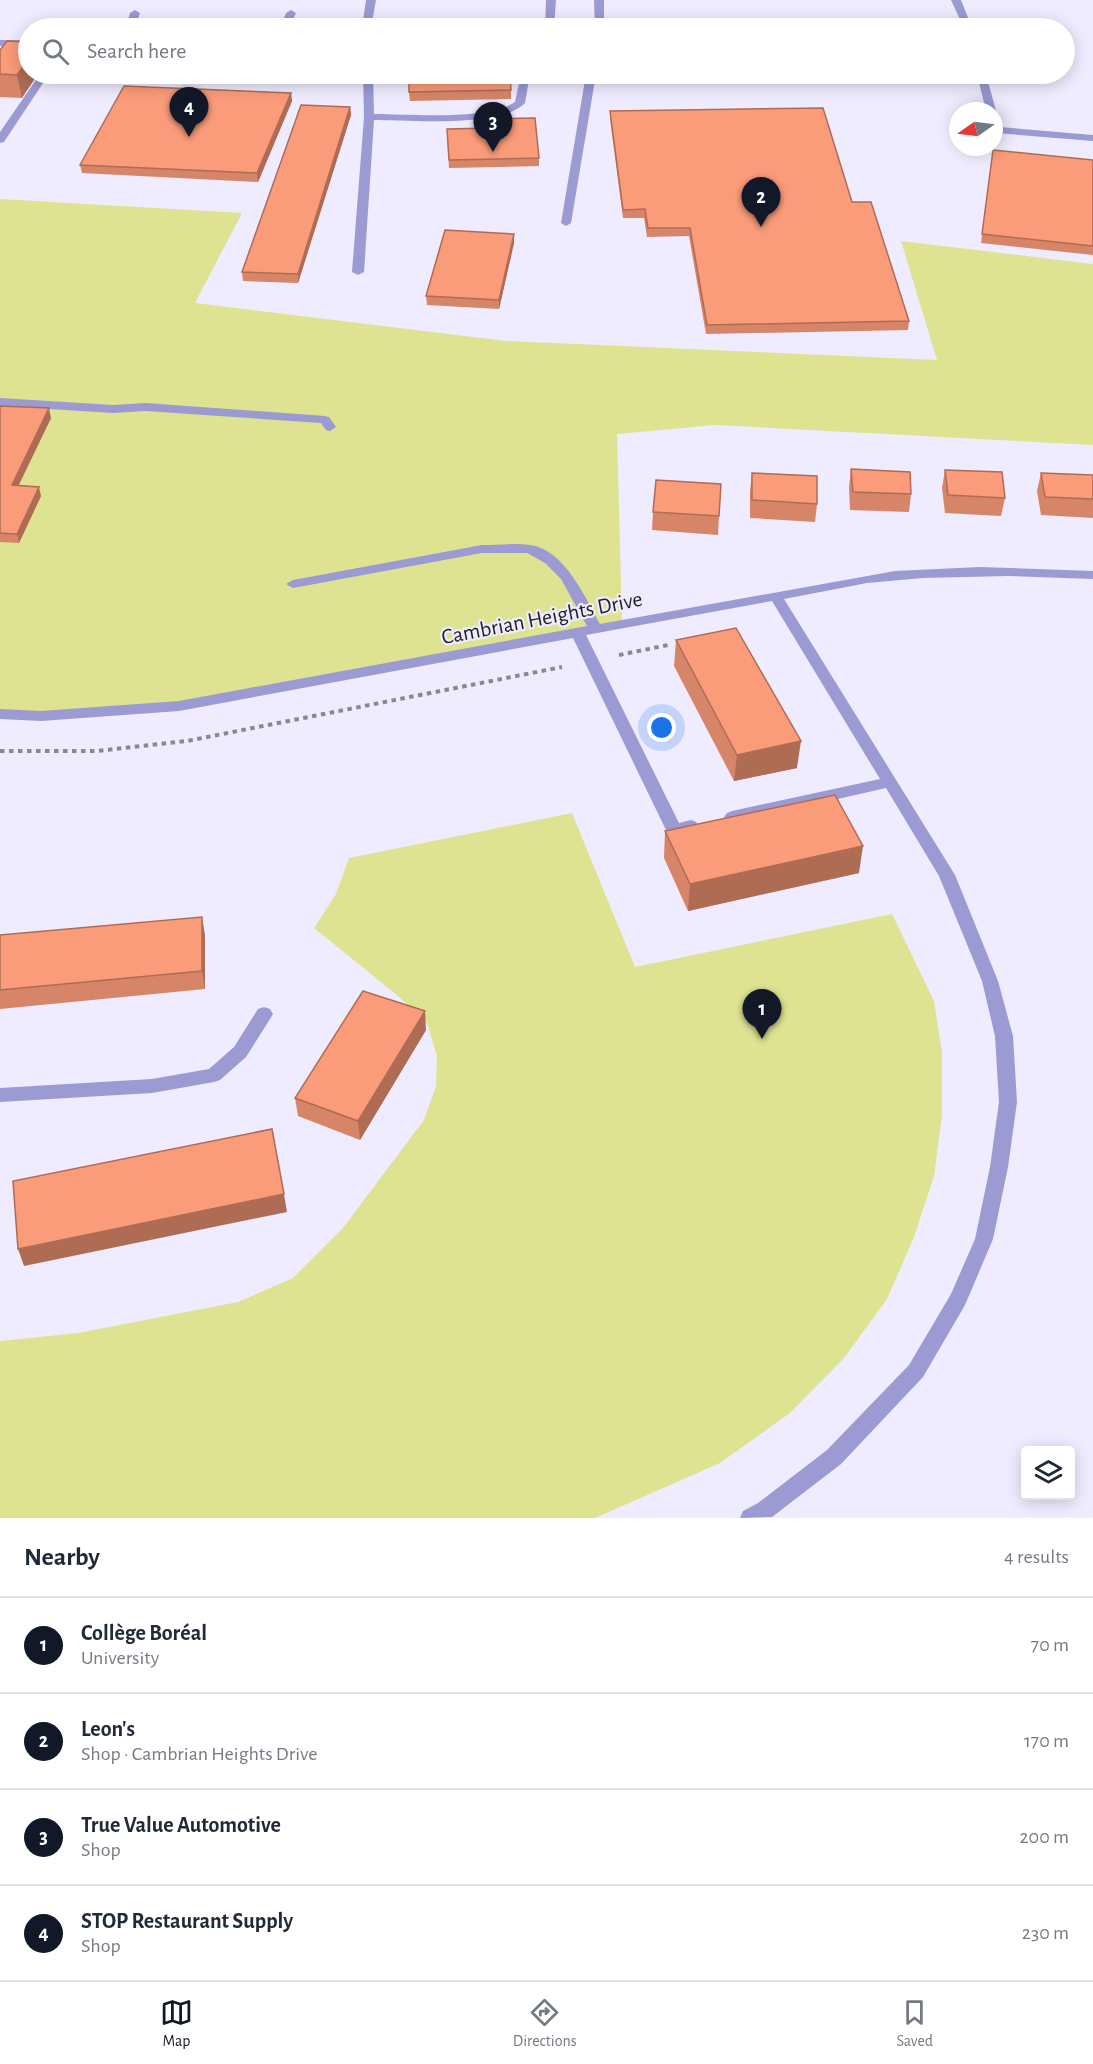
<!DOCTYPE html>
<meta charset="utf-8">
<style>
:root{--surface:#fff;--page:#f6f6f7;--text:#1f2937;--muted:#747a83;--line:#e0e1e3;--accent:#111827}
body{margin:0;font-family:"Alegreya Sans",sans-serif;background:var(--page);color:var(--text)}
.controls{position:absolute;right:18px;bottom:18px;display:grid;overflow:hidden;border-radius:6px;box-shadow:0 3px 15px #0003}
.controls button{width:54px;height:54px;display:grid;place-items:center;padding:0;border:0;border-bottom:2px solid var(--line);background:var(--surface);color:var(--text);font:30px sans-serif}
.compass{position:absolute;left:949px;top:102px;width:54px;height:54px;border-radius:50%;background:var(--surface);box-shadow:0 3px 15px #0003;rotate:256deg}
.you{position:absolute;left:662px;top:728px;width:21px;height:21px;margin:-15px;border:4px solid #fff;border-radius:50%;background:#1a73e8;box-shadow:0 0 0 9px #1a73e833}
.badge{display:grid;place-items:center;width:39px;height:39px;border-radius:50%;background:var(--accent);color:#fff;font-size:20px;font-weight:700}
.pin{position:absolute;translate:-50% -50px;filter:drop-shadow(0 2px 3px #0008)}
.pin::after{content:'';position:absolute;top:32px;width:21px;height:18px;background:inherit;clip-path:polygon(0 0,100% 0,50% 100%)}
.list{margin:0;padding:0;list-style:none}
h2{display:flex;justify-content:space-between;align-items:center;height:78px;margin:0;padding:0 24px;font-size:26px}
h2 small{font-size:20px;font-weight:400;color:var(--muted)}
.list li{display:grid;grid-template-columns:39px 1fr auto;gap:18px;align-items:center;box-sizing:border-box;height:96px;padding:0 24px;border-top:2px solid var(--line)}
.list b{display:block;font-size:22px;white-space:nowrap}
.list p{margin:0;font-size:20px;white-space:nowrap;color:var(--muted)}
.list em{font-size:20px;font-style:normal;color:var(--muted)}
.icon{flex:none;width:33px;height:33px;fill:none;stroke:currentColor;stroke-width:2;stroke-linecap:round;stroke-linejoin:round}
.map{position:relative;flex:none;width:1093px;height:1518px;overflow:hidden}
.search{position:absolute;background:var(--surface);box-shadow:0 3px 15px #0003;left:18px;right:18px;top:18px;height:66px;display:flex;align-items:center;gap:15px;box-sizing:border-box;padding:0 21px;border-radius:33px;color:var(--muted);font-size:22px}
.sheet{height:462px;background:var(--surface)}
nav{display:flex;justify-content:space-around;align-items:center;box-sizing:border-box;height:84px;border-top:2px solid var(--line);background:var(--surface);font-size:16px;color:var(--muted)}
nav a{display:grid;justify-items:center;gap:3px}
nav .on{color:var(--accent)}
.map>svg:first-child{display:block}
.green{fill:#dee391}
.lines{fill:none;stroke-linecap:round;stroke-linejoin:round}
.path{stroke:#888794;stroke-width:4;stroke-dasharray:4.5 4.5;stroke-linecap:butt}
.minor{fill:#9b9ad3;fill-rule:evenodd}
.wall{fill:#d78569}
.shaded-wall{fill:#af6c55}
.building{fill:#fa9b7a;stroke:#af6c55;stroke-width:1.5}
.labels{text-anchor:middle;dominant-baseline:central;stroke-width:4.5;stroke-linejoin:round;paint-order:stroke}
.street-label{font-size:22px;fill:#23222a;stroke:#eeecfe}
</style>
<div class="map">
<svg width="1093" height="1518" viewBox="0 0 1093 1518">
<rect width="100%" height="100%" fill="#eeecfe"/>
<path class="green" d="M0 199 242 213 195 303 506 341 937 360 901 241 1093 264V445L715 425 617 434 622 622 270 689 111 711 0 712Z
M572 813 635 967 892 914 934 1001 942 1052V1115L934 1176 914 1237 887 1299 844 1358 790 1413 720 1463 595 1518H0V1341L78 1333 238 1302 293 1278 343 1228 424 1120 436 1086 437 1056 427 1023 397 995 314 928 336 894 349 858Z"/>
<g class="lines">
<path class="path" d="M619 655 668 645
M0 751H96L187 741 562 667"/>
<path class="minor" d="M366 0H376L371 28H362Z
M546 0H556L554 28H545Z
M594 0H604V28H595Z
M951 0H961L972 28H964Z
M135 10 140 13 135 28H126L130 13Z
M291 10 296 13 289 28H280L286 13Z
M0 40H28V46H0Z
M40 74H49L4 142 0 143V132Z
M111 74 258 78 261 74H270L265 83 262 84 114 80 109 77Z
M363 74H373L374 114C409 114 489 121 515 102L521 74H530L525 103C501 128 409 120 374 120L364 272 358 275 352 272 364 117Z
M586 74H596L571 223 566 226 561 223Z
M977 74H986L996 111 995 113 994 111H986Z
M994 121 998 122 1000 127 1093 135V141L996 133H994Z
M0 398 113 405 146 403 325 416 329 417 336 427 330 431 326 430 321 423 146 411 113 413 0 406Z
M482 545C498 545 514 543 530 545 564 549 585 597 600 624L895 571 980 567 1093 571V579L1008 576 923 578 867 583 784 599 955 875 998 981 1013 1036 1017 1102 1008 1167 993 1239 965 1305 923 1377 841 1464 772 1517 740 1518 743 1511 758 1503 827 1450 909 1365 951 1294 975 1239 990 1167 999 1102 995 1036 982 981 939 876 886 788 732 823 727 821 724 817 727 813 732 811 880 779 772 601 586 635 679 823 691 820 696 822 699 826 696 830 674 836 668 834 666 830 573 638 179 711 41 721 0 719V709L41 711 179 701 587 626 561 579 545 563 527 553H482L293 588 286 584 293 580Z
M264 1007 270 1009 273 1014 270 1019 246 1057 220 1080 214 1082 152 1093 0 1102V1088L152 1079 209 1069 234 1047 258 1009Z"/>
</g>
<path class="wall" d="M28 42 22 98 0 97V74Z
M511 90V99L410 101 409 92Z
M291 93 292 101 258 182 82 173 80 165Z
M350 107 351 115 298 283 243 281 242 272Z
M610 111 852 202 909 321 908 330 706 334 689 236 647 237 644 218H623L610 119Z
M447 129 539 158V166L449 168Z
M993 150 1093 160V255L981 243Z
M514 243 499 309 427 305 426 296Z
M0 406 51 418 18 486 41 496 19 543 0 542Z
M851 469 911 494 909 512 850 510 849 487Z
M945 470 1005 498 1001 516 945 513 942 488Z
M752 473 817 504 815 522 750 518V491Z
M1041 473 1093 475V518L1041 515 1037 491Z
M653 512 719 516 718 535 652 530Z
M676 640 797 768 734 781 674 666Z
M665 831 859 873 688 911 664 858Z
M0 935H205V989L0 1009Z
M426 1030 360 1140 298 1116 295 1098Z"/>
<path class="shaded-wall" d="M28 59V74H38L22 98 17 75Z
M291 93 292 101 258 182 257 173Z
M350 107 351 115 298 283V274Z
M514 234V243L499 309V300Z
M49 408 51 418 14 495 12 485Z
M39 487 41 496 19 543 17 534Z
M801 741 797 768 734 781 737 755Z
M863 846 859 873 688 911 690 884Z
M202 917 205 935V989L202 971Z
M425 1011 426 1030 360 1140 358 1121Z
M284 1194 287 1212 24 1266 18 1249Z"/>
<path class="building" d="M7 41 28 42V59L17 75 0 74V50Z
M409 74H510L511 90 409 92Z
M124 86 291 93 257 173 80 165Z
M301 105 350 107 298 274 242 272Z
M823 108 852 202H871L909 321 707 325 690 228H648L645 209 623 210 610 111Z
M535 118 539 158 449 160 447 129 489 128 488 119Z
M993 150 1093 160V246L982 234Z
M445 230 514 234 499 300 426 296Z
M0 406 49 408 12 485 39 487 17 534 0 533Z
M851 469 910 472 911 494 853 492Z
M945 470 1002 472 1005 498 948 495Z
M752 473 817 476V504L752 500Z
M1041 473 1093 475V499L1045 497Z
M656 480 721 484 719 516 653 512Z
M736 628 801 741 737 755 676 640Z
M835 795 863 846 690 884 665 831Z
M202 917V971L0 990V935Z
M363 991 425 1011 358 1121 295 1098Z
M272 1129 284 1194 18 1249 13 1181Z"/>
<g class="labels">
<g class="street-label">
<text transform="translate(542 618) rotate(-11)">Cambrian Heights Drive</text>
</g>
</g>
</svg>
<div class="controls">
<button><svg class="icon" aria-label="layers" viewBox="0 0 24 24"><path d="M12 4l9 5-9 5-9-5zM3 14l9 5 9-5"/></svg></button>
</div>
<svg class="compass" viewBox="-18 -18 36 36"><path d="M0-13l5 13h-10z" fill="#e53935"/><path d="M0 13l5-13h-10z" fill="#747a83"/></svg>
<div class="you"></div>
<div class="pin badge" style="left:762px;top:1039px">1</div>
<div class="pin badge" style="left:761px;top:227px">2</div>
<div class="pin badge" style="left:493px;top:152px">3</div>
<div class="pin badge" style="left:189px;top:137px">4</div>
<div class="search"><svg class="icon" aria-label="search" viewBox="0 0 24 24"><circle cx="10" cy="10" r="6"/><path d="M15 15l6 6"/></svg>Search here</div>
</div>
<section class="sheet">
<h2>Nearby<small>4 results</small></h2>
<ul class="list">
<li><span class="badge">1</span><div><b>Collège Boréal</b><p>University</p></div><em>70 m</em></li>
<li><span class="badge">2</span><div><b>Leon's</b><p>Shop · Cambrian Heights Drive</p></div><em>170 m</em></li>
<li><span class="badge">3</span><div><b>True Value Automotive</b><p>Shop</p></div><em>200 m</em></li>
<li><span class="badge">4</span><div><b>STOP Restaurant Supply</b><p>Shop</p></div><em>230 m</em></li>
</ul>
</section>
<nav>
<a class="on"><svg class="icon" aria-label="map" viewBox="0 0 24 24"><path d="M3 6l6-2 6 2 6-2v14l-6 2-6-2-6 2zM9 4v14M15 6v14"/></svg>Map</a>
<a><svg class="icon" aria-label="directions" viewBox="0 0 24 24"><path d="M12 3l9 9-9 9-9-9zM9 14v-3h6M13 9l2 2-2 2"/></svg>Directions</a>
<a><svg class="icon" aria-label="saved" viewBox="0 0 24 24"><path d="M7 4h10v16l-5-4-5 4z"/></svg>Saved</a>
</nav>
